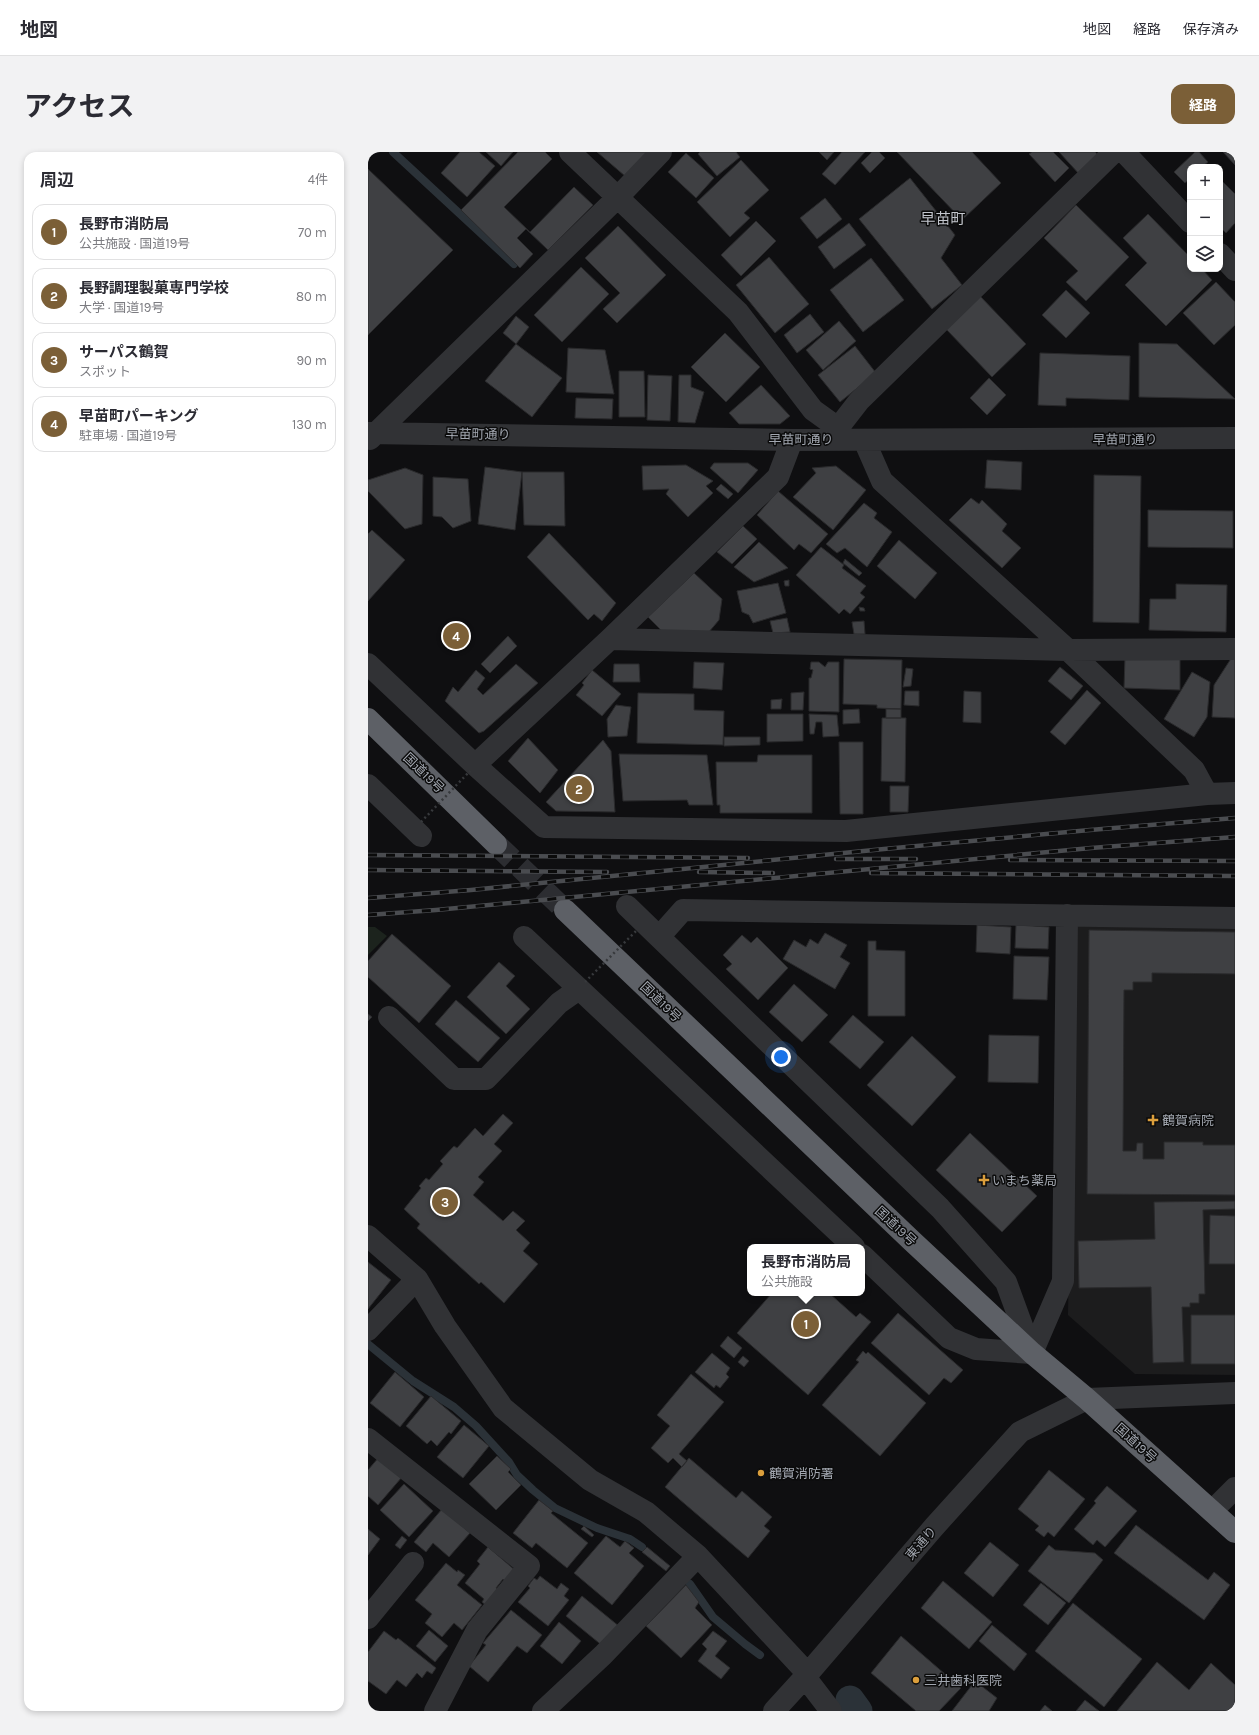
<!DOCTYPE html>
<html lang="ja">
<meta charset="utf-8">
<style>
:root{--surface:#fff;--page:#f2f2f3;--text:#2b2b33;--muted:#7c7c81;--line:#e1e1e2;--accent:#7b5f37}
body{margin:0;font-family:Karla,"Noto Sans JP",sans-serif;background:var(--page);color:var(--text)}
.controls{position:absolute;right:12px;top:12px;display:grid;overflow:hidden;border-radius:8px;box-shadow:0 2px 6px #0003}
.controls button{width:36px;height:36px;display:grid;place-items:center;padding:0;border:0;border-bottom:1px solid var(--line);background:var(--surface);color:var(--text);font:20px sans-serif}
.you{position:absolute;left:413px;top:905px;width:14px;height:14px;margin:-10px;border:3px solid #fff;border-radius:50%;background:#1a73e8;box-shadow:0 0 0 6px #1a73e833}
.badge{display:grid;place-items:center;width:26px;height:26px;border-radius:50%;background:var(--accent);color:#fff;font-size:13px;font-weight:700}
.pin{position:absolute;translate:-50% -50%;border:2px solid #fff;box-shadow:0 1px 4px #0006}
.popup{position:absolute;left:379px;top:1092px;width:118px;height:52px;box-sizing:border-box;display:grid;place-content:center;border-radius:8px;background:var(--surface);filter:drop-shadow(0 1px 3px #0005);font-size:13px;white-space:nowrap;color:var(--muted)}
.popup b{font-size:15px;color:var(--text)}
.popup::after{content:'';position:absolute;left:50%;top:100%;margin-left:-8px;border:8px solid transparent;border-top-color:var(--surface)}
.list{margin:0;padding:0;list-style:none}
h2{display:flex;justify-content:space-between;align-items:center;height:52px;margin:0;padding:0 16px;font-size:17px}
h2 small{font-size:13px;font-weight:400;color:var(--muted)}
.list li{display:grid;grid-template-columns:26px 1fr auto;gap:12px;align-items:center;box-sizing:border-box;height:56px;margin:0 8px 8px;padding:0 8px;border:1px solid var(--line);border-radius:12px}
.list b{display:block;font-size:15px;white-space:nowrap}
.list p{margin:0;font-size:13px;white-space:nowrap;color:var(--muted)}
.list em{font-size:13px;font-style:normal;color:var(--muted)}
.icon{flex:none;width:22px;height:22px;fill:none;stroke:currentColor;stroke-width:2;stroke-linecap:round;stroke-linejoin:round}
.map{position:relative;flex:none;width:867px;height:1559px;overflow:hidden;border-radius:12px}
header{display:flex;align-items:center;gap:24px;box-sizing:border-box;height:56px;padding:0 20px;background:var(--surface);border-bottom:1px solid var(--line)}
header strong{font-size:19px}
nav{display:flex;gap:22px;margin-inline-start:auto;font-size:14px}
.intro{display:flex;align-items:center;justify-content:space-between;box-sizing:border-box;height:96px;padding:0 24px}
h1{margin:0;font-size:28px}
.button{padding:10px 18px;border-radius:12px;background:var(--accent);color:#fff;font-size:14px;font-weight:700}
main{display:flex;gap:24px;padding:0 24px}
aside{flex:1;background:var(--surface);border-radius:12px;box-shadow:0 2px 6px #0003}
.map>svg:first-child{display:block}
.built{fill:#1c1c1d}
.green{fill:#1c231d}
.lines{fill:none;stroke-linecap:round;stroke-linejoin:round}
.stream{stroke:#2b3238;stroke-width:8}
.canal{stroke:#2b3238;stroke-width:29}
.building{fill:#3f4043;stroke:#2a2a2c}
.highway-tunnel{stroke:#2c2d31;stroke-width:22;stroke-dasharray:22 11;stroke-linecap:butt}
.minor{stroke:#313235;stroke-width:22}
.highway{stroke:#5d6066;stroke-width:22}
.rail-casing{stroke:#4a4c50;stroke-width:4.5}
.rail{stroke:#0b0b0b;stroke-width:3;stroke-dasharray:9;stroke-linecap:butt}
.path-bridge{stroke:#37393c;stroke-width:2.5;stroke-dasharray:2 3;stroke-linecap:butt}
.poi-dot{fill:#dc9f3c;stroke:#0b0b0b;stroke-width:1.5}
.labels{text-anchor:middle;dominant-baseline:central;stroke-width:3;stroke-linejoin:round;paint-order:stroke}
.street-label{font-size:13px;fill:#a2a7b0;stroke:#0b0b0b}
.poi-label{font-size:13px;fill:#a2a7b0;stroke:#0b0b0b;text-anchor:start}
.quarter-label{font-size:15px;fill:#c3c6cd;stroke:#0b0b0b}
</style>
<header>
<strong>地図</strong>
<nav><a>地図</a><a>経路</a><a>保存済み</a></nav>
</header>
<div class="intro"><h1>アクセス</h1><a class="button">経路</a></div>
<main>
<aside>
<h2>周辺<small>4件</small></h2>
<ul class="list">
<li><span class="badge">1</span><div><b>長野市消防局</b><p>公共施設 · 国道19号</p></div><em>70 m</em></li>
<li><span class="badge">2</span><div><b>長野調理製菓専門学校</b><p>大学 · 国道19号</p></div><em>80 m</em></li>
<li><span class="badge">3</span><div><b>サーパス鶴賀</b><p>スポット</p></div><em>90 m</em></li>
<li><span class="badge">4</span><div><b>早苗町パーキング</b><p>駐車場 · 国道19号</p></div><em>130 m</em></li>
</ul>
</aside>
<div class="map">
<svg width="867" height="1559" viewBox="0 0 867 1559">
<rect width="100%" height="100%" fill="#0f0f11"/>
<path class="built" d="M706 770 867 773V1223L767 1222 700 1163Z"/>
<path class="green" d="M0 775H7L19 784 0 803Z"/>
<g class="lines">
<path class="stream" d="M25 0 146 112
M0 1192 45 1229 86 1255 108 1274 141 1310 149 1323 165 1338 187 1356 229 1376 262 1387 274 1395
M322 1432 345 1465 377 1492 392 1503"/>
<path class="canal" d="M482 1548 490 1559"/>
</g>
<path class="building" d="M92 0H111L127 14 99 45 73 21Z
M118 0H145L133 14Z
M150 0H177L184 7 136 55 162 80 206 35 225 53 180 98 158 77 149 86 165 102 152 116 93 58Z
M229 0H279L257 24Z
M332 0H368L372 5 349 24 330 2Z
M451 0H466L459 8Z
M474 0H497L467 33 454 22Z
M504 0H511L517 6 502 21 493 11Z
M529 0H604L633 31 594 68Z
M664 0H685L701 16 687 30 661 2Z
M691 0H727L732 5 712 23Z
M827 0H831L840 10 834 15H822V27L817 31 806 20Z
M855 0H867V13Z
M318 1 346 26 328 46 300 20Z
M373 8 401 38 376 61 382 66 362 85 329 50Z
M0 17 85 98 0 183Z
M542 26 587 83 573 106 594 133 564 157 491 67Z
M852 27 867 42V71L858 81 852 75Z
M457 46 474 67 449 87 432 66Z
M708 53 761 105 718 149 698 130 710 119 676 86Z
M780 62 822 105V117H834L844 128 798 174 757 133 779 111 755 86Z
M388 69 408 89 373 124 353 103Z
M481 71 498 93 466 117 450 95Z
M250 74 298 123 249 171 235 157 252 141 217 106Z
M401 105 441 152 407 181 368 133Z
M503 106 536 148 495 180 462 138Z
M213 115 241 142 194 190 166 163Z
M848 130 867 150V173L846 193 815 161Z
M698 138 722 161 698 186 674 163Z
M612 144 658 192 624 225 578 177Z
M442 162 456 180 429 201 416 183Z
M148 164 161 175 148 192 135 181Z
M471 169 488 189 455 218 438 198Z
M357 181 392 215 358 250 323 215Z
M771 191 809 192 867 247 771 245Z
M148 192 194 226 164 265 117 229Z
M487 194 508 221 472 250 450 223Z
M200 196 237 198 246 242 198 240Z
M672 201 762 204 761 248 698 246V254L670 253Z
M251 219H276L277 265H251Z
M280 223 304 224 302 269 279 268Z
M311 223H323V235L336 240 327 271 310 270Z
M621 226 638 243 619 263 602 246Z
M393 233 422 264 412 272H371L361 261Z
M208 246 245 247 244 267 207 266Z
M619 308 654 310 653 338 617 336Z
M346 311H380L390 318 370 341 342 316Z
M318 313 345 329 338 334 345 341 320 365 298 342 301 337 275 338 274 314Z
M468 314 498 338 465 378 425 345 448 321 444 316Z
M117 315 154 320 147 378 110 372Z
M37 316 55 323 54 372 37 377 0 339V328Z
M154 320H196L197 374 156 373Z
M726 323 773 324 771 471 725 470Z
M65 325 100 327 103 369 85 376 74 365 65 364Z
M353 332 365 342 360 347 348 337Z
M410 339 460 382 443 401 431 392 426 398 389 363Z
M603 346 611 352 614 348 639 372 634 379 653 396 634 416 581 368Z
M496 351 509 361 506 366 524 380 499 415 477 396 469 401 458 392Z
M780 358 865 359V396L780 395Z
M375 374 389 387 364 412 349 400Z
M4 378 37 408 0 449V382Z
M181 381 248 451 234 469 226 462 220 468 159 405Z
M531 388 569 421 547 447 509 414Z
M391 390 420 416 386 430 366 415Z
M453 395 476 413 474 416 498 434 492 441 497 445 482 462 476 457 471 462 428 423Z
M477 407 494 421 491 424 475 411Z
M326 421 354 447 351 468 340 481 297 482 280 465Z
M421 428V434H417L416 429Z
M410 431 418 461 385 471 381 463 374 460 369 439Z
M808 432 859 433 858 480 781 478 782 447H808Z
M491 455 496 456 497 459H492Z
M419 466 422 480 405 481 402 469Z
M496 469 497 482H486L484 470Z
M140 484 149 494 122 521 113 512Z
M757 505 812 507V538L756 536Z
M864 505H867V566L844 565 846 533Z
M476 507 534 508 533 557 509 556V553L475 552Z
M326 510 356 511 354 538 325 536Z
M443 510H451L457 515 460 510H471V560L441 559V526H443L445 518 442 517Z
M148 512 170 531 116 579 111 581 77 549 85 535 90 540 108 518 117 526 109 537 115 543Z
M246 512H271L272 530H245Z
M692 515 715 534 703 548 680 529Z
M538 516 545 517 543 534 535 535Z
M224 518 253 542 234 564 208 543 216 533 214 531Z
M824 520 842 530 839 565 826 585 796 567Z
M719 538 733 551 697 593 682 580Z
M537 539H551V554L536 553Z
M596 539 613 540V571L595 570Z
M436 540 435 558H423V541Z
M270 541 326 542V558L356 559 355 593 269 591Z
M414 547 413 557H403V548Z
M248 553 263 555 259 584 240 585 239 567Z
M491 557 492 571 475 572V558Z
M518 557H533V566H518Z
M399 562H435V589L399 590Z
M441 562 469 563 471 584 455 585 454 570H448L446 582H442Z
M514 566H538L537 630 513 629Z
M356 585H392V593L356 594Z
M160 586 190 618 172 641 140 609Z
M235 588 243 599 247 660 188 659 178 650Z
M471 590H495V662H472Z
M251 602 339 603 345 653H321L319 648 255 649Z
M390 603H444V661H352V653H349L348 610H389Z
M522 634H541L540 660H522Z
M609 773 643 775 642 802 608 800Z
M648 773 681 775 680 797 647 796Z
M721 778 867 780V822L784 821V830H765V838H756L755 999H768L769 991H775V1007H796V990H835V993H867V1043L719 1042Z
M457 781 479 793 472 805 482 811 467 837 415 807 426 788 438 795 442 787 450 792Z
M24 782 83 834 51 871 0 825V809Z
M374 783 383 791 389 785 420 816 390 848 358 817 364 812 355 803Z
M500 789H508V798L537 799V864H500Z
M646 804 681 805 679 848 645 847Z
M131 810 147 824 138 834 162 857 138 882 99 845Z
M426 832 460 863 434 890 401 860Z
M88 848 132 886 110 910 67 872Z
M0 862 4 865 0 869Z
M485 863 516 890 492 917 461 890Z
M621 883 671 884 670 931 620 930Z
M544 884 588 925 544 974 499 933Z
M135 962 145 971 126 992 134 999 110 1025 116 1030 105 1043 135 1069 145 1059 157 1069 148 1078 162 1091 155 1099 170 1112 136 1151 113 1130 111 1132 49 1076 52 1072 36 1057 53 1036 51 1034 58 1026 61 1028 75 1012 72 1009 86 994 89 996 107 976 115 984Z
M602 981 669 1044 634 1080 568 1018Z
M867 1049V1057L835 1058 837 1142H831V1151H822V1155H814L816 1210 785 1211 783 1135 711 1136 710 1089 787 1087 786 1050Z
M842 1063 867 1064V1112H841Z
M0 1110 23 1128 0 1157Z
M404 1141H461L488 1165 492 1161 503 1170 440 1243 369 1181Z
M530 1161 595 1218 583 1231 576 1226 561 1243 503 1191Z
M823 1163H867V1212H823Z
M360 1184 374 1196 366 1206 352 1194Z
M495 1199 498 1202 500 1200 558 1251 512 1304 454 1253 491 1210 488 1208Z
M344 1201 362 1216 358 1222 361 1225 352 1236 348 1233 346 1236 327 1220Z
M375 1204 381 1209 376 1215 370 1210Z
M27 1220 56 1245 32 1275 2 1251Z
M323 1222 356 1250 311 1302 319 1309 314 1315 305 1306 300 1311 283 1296 302 1274 289 1263Z
M63 1244 93 1269 83 1282 81 1280 69 1294 63 1288 59 1292 38 1274Z
M96 1273 121 1294 95 1326 69 1305Z
M129 1304 143 1317 140 1320 153 1333 128 1358 101 1332Z
M11 1305 34 1325 10 1353 0 1344V1318Z
M321 1306 368 1346 374 1339 404 1365 396 1374 402 1379 380 1406 297 1335Z
M681 1318 717 1347 686 1385 680 1380 676 1385 667 1378 671 1374 650 1357Z
M36 1332 65 1359 41 1385 12 1358Z
M739 1334 769 1359 737 1395 729 1388 725 1393 706 1377 728 1351 726 1349Z
M171 1348 185 1359 183 1361 220 1391 199 1416 168 1391 164 1396 145 1381Z
M74 1357 102 1381 81 1405 65 1391 58 1400 46 1390Z
M768 1373 840 1428 846 1420 862 1433 836 1468 746 1401Z
M216 1374 226 1383 224 1385 213 1377Z
M0 1377 12 1387 0 1403Z
M34 1384 39 1388 32 1397 27 1393Z
M238 1384 252 1395 257 1389 266 1396 261 1401 276 1414 244 1453 206 1421Z
M622 1390 651 1413 625 1445 596 1421Z
M681 1393 687 1398 727 1401 735 1408 701 1451 660 1419Z
M120 1395 148 1419 138 1430 135 1427 128 1436 131 1439 119 1454 114 1450 116 1447 97 1431 112 1412 109 1409Z
M279 1395 302 1414 298 1419 274 1400Z
M78 1411 89 1420 90 1418 97 1423 89 1433 114 1453 94 1478 86 1471 74 1485 57 1471 64 1462 47 1448Z
M172 1424 189 1437 193 1431 201 1437 196 1444 201 1448 180 1474 150 1450 162 1436 160 1434 166 1426 169 1428Z
M575 1429 624 1470 601 1497 553 1456Z
M673 1431 698 1451 680 1473 655 1453Z
M318 1433 331 1450 327 1456 344 1473 313 1506 278 1474Z
M214 1444 252 1475 236 1495 198 1464Z
M705 1451 774 1507 736 1555 667 1499Z
M143 1458 174 1483 159 1501 149 1494 120 1530 101 1514 118 1493 115 1491Z
M191 1470 213 1489 194 1512 172 1494Z
M624 1473 659 1502 646 1519 611 1489Z
M61 1478 80 1494 67 1510 48 1494Z
M16 1479 28 1488 30 1486 68 1516 64 1522 59 1519 54 1526 49 1521 38 1535 29 1528 18 1542 0 1529V1500Z
M345 1479 359 1489 347 1504 362 1516 353 1527 330 1509 339 1497 334 1492Z
M533 1484 593 1536 571 1559H548L503 1521Z
M789 1510 821 1538 843 1511 867 1533V1559H749Z
M607 1529 629 1546 621 1559H584Z
M717 1548 731 1559H708Z
M677 1553 684 1559H672Z"/>
<g class="lines">
<path class="highway-tunnel" d="M128 692 197 758"/>
<path class="minor" d="M202 0 370 160 445 258 470 276
M756 0 822 70
M852 102 867 118
M0 281 424 288 867 286
M2 287 250 45 293 0
M471 288 470 276 491 249 746 0
M496 288 514 329 700 498 826 618 839 642
M242 487 700 498 867 497
M0 512 107 613 176 675 478 679 839 642 867 641
M107 613 242 487 410 325 424 288
M0 633 53 684
M259 754 291 785
M156 785 486 1095
M21 865 86 927H118L191 851 211 837
M0 1084 49 1127 77 1174 135 1256 222 1328 278 1360 330 1404 439 1521
M494 1103 581 1186 608 1197 664 1201
M0 1178 49 1127
M664 1201 638 1130 572 1056 291 785 315 758 867 766
M664 1201 695 1129 699 763
M0 1287 161 1414 109 1478 67 1559
M844 1359 867 1336
M0 1466 45 1411
M437 1525 463 1559
M175 1559 235 1503 330 1404
M406 1559 437 1525 566 1375 652 1280 719 1247 867 1241"/>
<path class="highway" d="M0 567 128 692
M197 758 544 1089 664 1201 719 1247 867 1380"/>
<defs>
<path id="rail" d="M0 703 380 706
M468 707H548
M642 708 867 709
M0 718 239 720
M331 720 405 721
M503 721 867 724
M0 746 103 738 516 697 722 678 867 666
M0 763 68 758 723 696 867 685"/>
</defs>
<use href="#rail" class="rail-casing"/>
<use href="#rail" class="rail"/>
<path class="path-bridge" d="M53 670 102 619
M217 830 269 778"/>
</g>
<g class="poi-dot">
<path d="M783 962h4v4h4v4h-4v4h-4v-4h-4v-4h4z"/>
<path d="M614 1022h4v4h4v4h-4v4h-4v-4h-4v-4h4z"/>
<circle cx="393" cy="1321" r="4"/>
<circle cx="548" cy="1528" r="4"/>
</g>
<g class="labels">
<g class="street-label">
<text transform="translate(110 282) rotate(1)">早苗町通り</text>
<text x="433" y="287">早苗町通り</text>
<text x="757" y="287">早苗町通り</text>
<text transform="translate(56 621) rotate(44)">国道19号</text>
<text transform="translate(293 850) rotate(44)">国道19号</text>
<text transform="translate(528 1074) rotate(43)">国道19号</text>
<text transform="translate(768 1291) rotate(42)">国道19号</text>
<text transform="translate(553 1391) rotate(-49)">東通り</text>
</g>
<g class="poi-label">
<text x="794" y="968">鶴賀病院</text>
<text x="624" y="1028">いまち薬局</text>
<text x="401" y="1321">鶴賀消防署</text>
<text x="556" y="1528">三井歯科医院</text>
</g>
<g class="quarter-label">
<text x="575" y="67">早苗町</text>
</g>
</g>
</svg>
<div class="controls">
<button>+</button>
<button>−</button>
<button><svg class="icon" aria-label="layers" viewBox="0 0 24 24"><path d="M12 4l9 5-9 5-9-5zM3 14l9 5 9-5"/></svg></button>
</div>
<div class="you"></div>
<div class="pin badge" style="left:438px;top:1172px">1</div>
<div class="popup"><b>長野市消防局</b>公共施設</div>
<div class="pin badge" style="left:211px;top:637px">2</div>
<div class="pin badge" style="left:77px;top:1050px">3</div>
<div class="pin badge" style="left:88px;top:484px">4</div>
</div>
</main>
